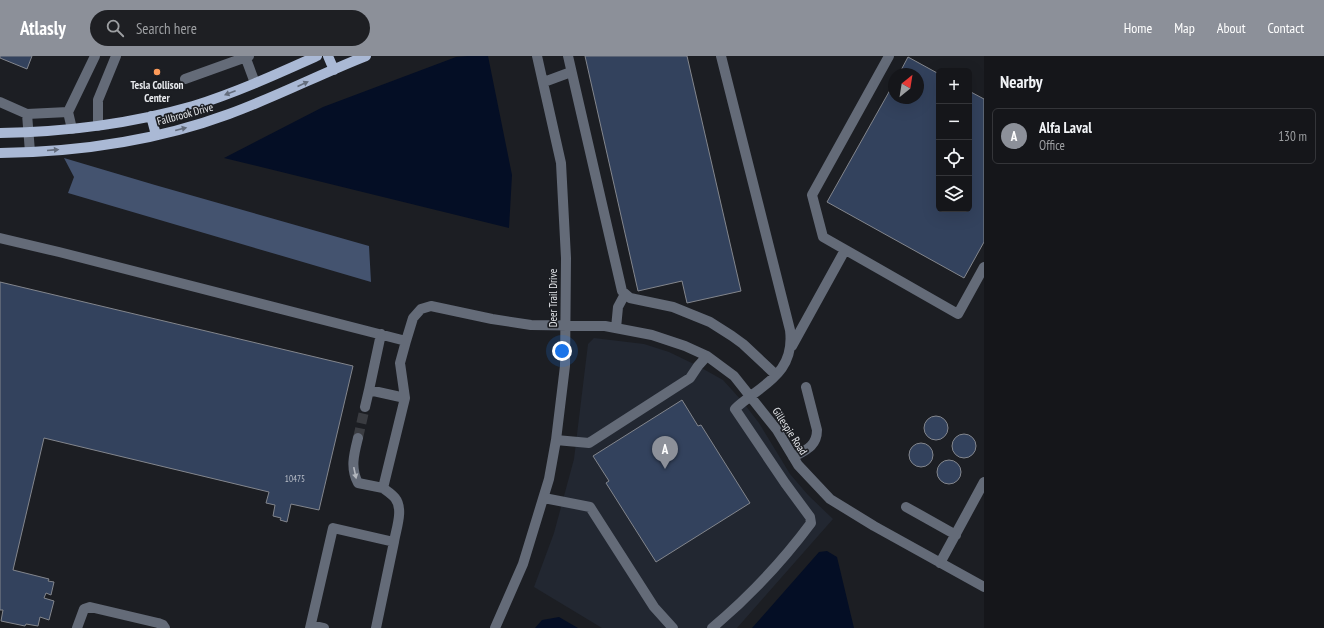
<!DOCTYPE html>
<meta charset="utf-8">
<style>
:root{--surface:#15161a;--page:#1e1f23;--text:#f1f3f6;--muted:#9d9fa2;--line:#343539;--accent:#8c9099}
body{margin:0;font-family:"PT Sans Narrow",sans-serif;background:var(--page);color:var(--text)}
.controls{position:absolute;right:12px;top:12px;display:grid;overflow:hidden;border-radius:6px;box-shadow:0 4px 16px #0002}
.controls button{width:36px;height:36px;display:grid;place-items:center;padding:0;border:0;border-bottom:1px solid var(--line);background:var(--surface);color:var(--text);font:20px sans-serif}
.compass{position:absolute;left:888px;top:12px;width:36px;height:36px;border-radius:50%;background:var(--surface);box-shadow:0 4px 16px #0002;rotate:30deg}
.you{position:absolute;left:562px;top:295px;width:14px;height:14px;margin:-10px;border:3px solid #fff;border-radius:50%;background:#1a73e8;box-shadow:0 0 0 6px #1a73e833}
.badge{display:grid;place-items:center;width:26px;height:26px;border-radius:50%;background:var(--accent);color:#fff;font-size:13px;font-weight:700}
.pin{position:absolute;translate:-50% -33px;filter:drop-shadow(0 1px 2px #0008)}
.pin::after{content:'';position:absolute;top:21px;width:14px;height:12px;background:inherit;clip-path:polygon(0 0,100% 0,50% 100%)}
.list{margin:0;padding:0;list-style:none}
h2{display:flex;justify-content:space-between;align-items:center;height:52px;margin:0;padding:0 16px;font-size:17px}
h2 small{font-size:13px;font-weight:400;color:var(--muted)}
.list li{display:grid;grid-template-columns:26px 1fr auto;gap:12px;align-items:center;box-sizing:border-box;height:56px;margin:0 8px 8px;padding:0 8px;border:1px solid var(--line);border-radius:6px}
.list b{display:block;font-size:15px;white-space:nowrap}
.list p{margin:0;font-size:13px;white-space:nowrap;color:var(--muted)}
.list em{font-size:13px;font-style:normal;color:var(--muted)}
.icon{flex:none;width:22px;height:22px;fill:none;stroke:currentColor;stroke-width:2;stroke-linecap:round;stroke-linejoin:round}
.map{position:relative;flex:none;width:984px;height:572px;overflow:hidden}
header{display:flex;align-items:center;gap:24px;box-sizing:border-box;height:56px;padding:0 20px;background:var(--accent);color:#fff}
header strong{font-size:19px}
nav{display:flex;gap:22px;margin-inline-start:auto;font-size:14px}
.search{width:280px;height:36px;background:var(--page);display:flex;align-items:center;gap:10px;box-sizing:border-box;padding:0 14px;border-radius:22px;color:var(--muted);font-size:15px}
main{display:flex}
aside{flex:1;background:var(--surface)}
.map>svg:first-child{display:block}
.built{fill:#222731}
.forest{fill:#44536f}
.water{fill:#040e25}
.building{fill:#33425d;stroke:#83868d}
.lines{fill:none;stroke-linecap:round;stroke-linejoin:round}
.minor-tunnel{stroke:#3a3c41;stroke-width:10;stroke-dasharray:10 5;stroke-linecap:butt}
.minor{stroke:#646b78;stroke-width:10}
.major{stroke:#aab9d5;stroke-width:10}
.oneway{fill:#636c7c}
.oneway2{fill:#b3b7be}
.poi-dot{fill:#fe9b59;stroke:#1c1e23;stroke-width:1.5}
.labels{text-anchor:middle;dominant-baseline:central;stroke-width:3.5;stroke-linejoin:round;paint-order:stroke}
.number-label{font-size:9px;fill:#babfc9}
.poi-label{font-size:11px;font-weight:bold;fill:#e7e9ed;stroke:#1c1e23}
.street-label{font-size:11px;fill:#e7e9ed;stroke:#1c1e23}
</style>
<header>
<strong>Atlasly</strong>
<div class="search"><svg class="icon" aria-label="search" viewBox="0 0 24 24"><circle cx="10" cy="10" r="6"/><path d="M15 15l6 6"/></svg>Search here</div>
<nav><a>Home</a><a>Map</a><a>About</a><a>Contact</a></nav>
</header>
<main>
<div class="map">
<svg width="984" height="572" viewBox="0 0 984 572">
<rect width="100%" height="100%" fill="#1c1e23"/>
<path class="built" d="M594 282 644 288 669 296 698 310 723 324 742 345 759 367 790 418 808 439 833 463 737 572H602L534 531 554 477 574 403 588 288Z"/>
<path class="forest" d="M64 102 155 129 369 190 371 226 68 137 74 121Z"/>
<path class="water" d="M468 0H488L512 119 509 172 224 102 323 51 456 1Z
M827 495 837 501 854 572H752L819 496Z
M559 561 578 572H535L542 564Z"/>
<path class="building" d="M0 0H32L27 13 0 2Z
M585 0H687L741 235 687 247 682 225 638 235Z
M908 1 939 18V153H969V35L984 43V186L964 222 827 146 894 27V42H918V18H899Z
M0 226 353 310 319 454 291 448 287 466 280 464 281 462 273 460 275 449 266 447 269 436 44 382 13 514 49 523 48 525 54 526 51 539 46 537 44 542 54 545 49 564 40 561 38 570 26 568 25 570 1 565 3 554H0Z
M682 344 698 370 701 369 750 447 656 506 606 427 609 425 593 400Z
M924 372a12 12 0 1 1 24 0a12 12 0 1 1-24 0Z
M952 390a12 12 0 1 1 24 0a12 12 0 1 1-24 0Z
M909 399a12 12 0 1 1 24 0a12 12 0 1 1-24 0Z
M937 416a12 12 0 1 1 24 0a12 12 0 1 1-24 0Z"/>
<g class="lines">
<path class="minor-tunnel" d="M358 382 365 351"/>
<path class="minor" d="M245 0 255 27
M568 0 622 235 630 242 673 251 710 266 732 280 743 288 776 319
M889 0 812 139 823 181 958 258 984 211
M185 23 249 0
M544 26 571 16
M0 46 27 58 30 96
M68 56 95 0
M27 58 68 56 72 73
M98 70V44L116 0
M0 182 59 196 406 285 400 307 405 342 383 432C387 435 392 438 395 442 404 453 396 473 394 486L333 472 310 572
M616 272 618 251 625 238
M381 278 369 334 405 342
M406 285 413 262 421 253 431 250 492 263 531 269 605 270 652 279 685 290 707 300 734 320 777 374 798 409 830 443 874 470 984 531
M792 290 845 194
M365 351 369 334
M358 382C354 398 350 412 358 427L383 432
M556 384 589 387 690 322 698 310 707 300
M793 401C806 394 817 390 817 374L806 331
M544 442 590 451 654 551 673 572
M906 451 956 479
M940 507 984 426
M311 569 324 572
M77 572 84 553 90 551 158 567 163 569 165 572
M376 572 394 486
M495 572 523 508 549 423 556 384 565 310 566 202 561 107 537 0
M712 572C749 541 782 506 811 467L810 461 785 427 735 353C741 347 746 344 752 339 777 321 794 307 790 274L721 0"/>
<path class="major" d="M328 0 334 14
M151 60 156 79
M0 77C65 76 130 68 193 50 235 37 277 18 317 0
M0 97C77 96 156 85 229 58 276 41 320 18 366 0"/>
</g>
<defs><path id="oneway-solid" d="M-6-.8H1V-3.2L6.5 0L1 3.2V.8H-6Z"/></defs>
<g class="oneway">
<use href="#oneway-solid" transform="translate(303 28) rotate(-24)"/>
<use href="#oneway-solid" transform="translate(230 37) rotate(159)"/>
<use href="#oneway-solid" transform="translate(181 73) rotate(-14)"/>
<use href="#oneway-solid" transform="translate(53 94) rotate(-5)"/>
</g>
<use class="oneway2" href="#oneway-solid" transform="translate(355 417) rotate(78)"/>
<circle class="poi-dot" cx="157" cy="16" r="4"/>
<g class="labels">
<g class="number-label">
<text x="295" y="422">10475</text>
</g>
<g class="poi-label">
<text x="157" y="29">Tesla Collison<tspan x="157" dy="13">Center</tspan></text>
</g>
<g class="street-label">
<text transform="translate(185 58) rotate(-15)">Fallbrook Drive</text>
<text transform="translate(553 242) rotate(-90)">Deer Trail Drive</text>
<text transform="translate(790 375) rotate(57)">Gillespie Road</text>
</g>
</g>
</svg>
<div class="controls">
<button>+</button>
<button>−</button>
<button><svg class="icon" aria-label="locate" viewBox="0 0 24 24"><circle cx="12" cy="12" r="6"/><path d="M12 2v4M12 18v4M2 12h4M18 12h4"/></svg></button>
<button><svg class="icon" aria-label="layers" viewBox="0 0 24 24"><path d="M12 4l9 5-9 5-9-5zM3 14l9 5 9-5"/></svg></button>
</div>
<svg class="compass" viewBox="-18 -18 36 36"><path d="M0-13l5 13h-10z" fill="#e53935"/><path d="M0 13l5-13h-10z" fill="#9d9fa2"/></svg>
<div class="you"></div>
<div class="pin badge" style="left:665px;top:413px">A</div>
</div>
<aside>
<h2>Nearby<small></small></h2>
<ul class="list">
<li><span class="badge">A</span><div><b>Alfa Laval</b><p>Office</p></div><em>130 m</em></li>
</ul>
</aside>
</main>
